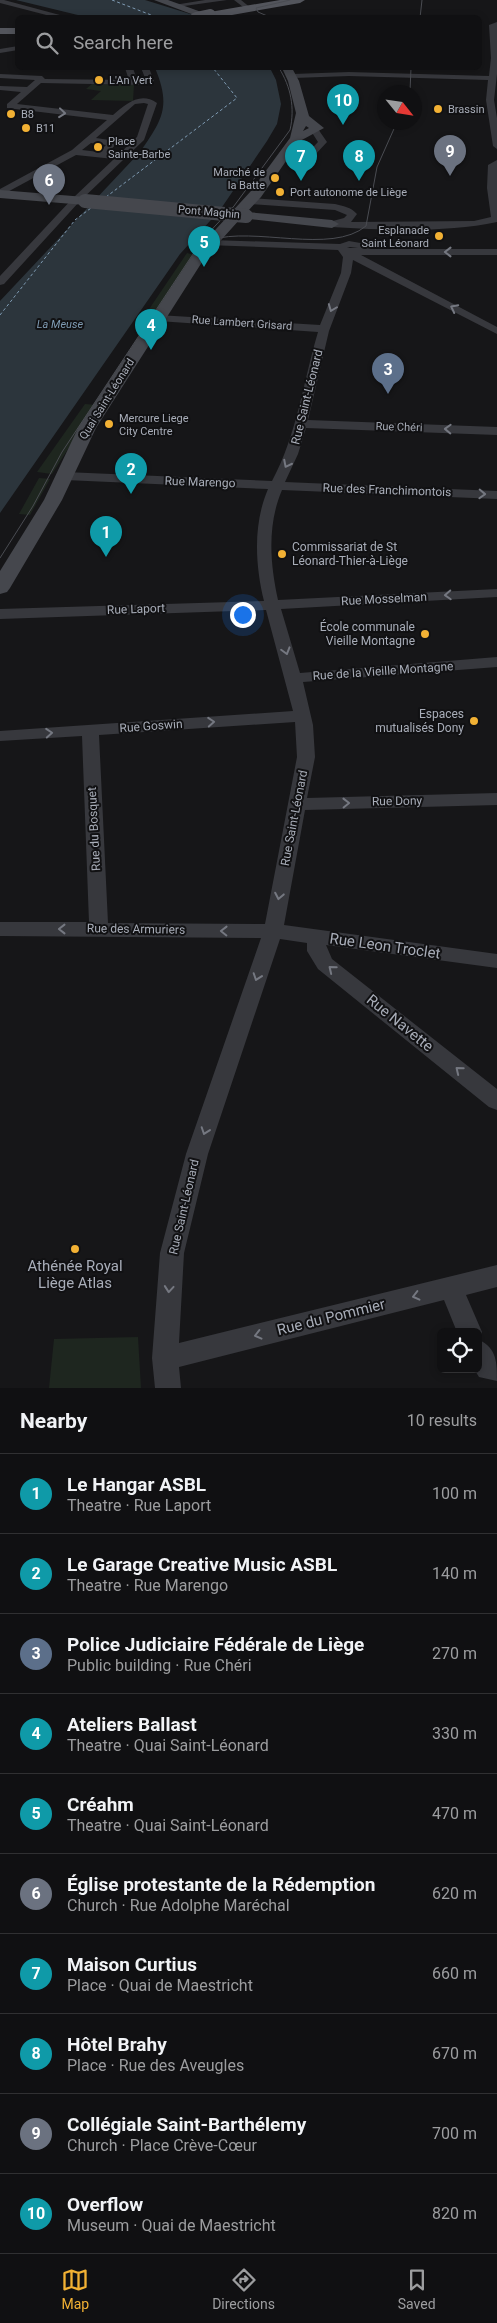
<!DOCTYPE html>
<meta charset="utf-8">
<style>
:root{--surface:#101012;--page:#19191b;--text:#f1f3f6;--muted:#9c9d9f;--line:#303032;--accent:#f2b134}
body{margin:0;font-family:Roboto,sans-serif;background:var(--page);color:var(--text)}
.controls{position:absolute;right:15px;bottom:15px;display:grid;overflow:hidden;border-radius:8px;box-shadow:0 2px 8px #0003}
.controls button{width:45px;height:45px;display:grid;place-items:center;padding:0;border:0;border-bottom:1px solid var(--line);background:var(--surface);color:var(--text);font:25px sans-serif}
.compass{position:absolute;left:377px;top:85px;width:45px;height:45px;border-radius:50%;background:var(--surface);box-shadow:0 2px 8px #0003;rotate:120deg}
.you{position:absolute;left:242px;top:614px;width:18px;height:18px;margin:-12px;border:4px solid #fff;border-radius:50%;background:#1a73e8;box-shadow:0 0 0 8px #1a73e833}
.badge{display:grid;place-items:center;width:32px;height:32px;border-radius:50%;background:var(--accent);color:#fff;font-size:16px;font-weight:700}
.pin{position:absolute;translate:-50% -41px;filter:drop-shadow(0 1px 2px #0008)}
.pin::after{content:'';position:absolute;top:26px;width:18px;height:15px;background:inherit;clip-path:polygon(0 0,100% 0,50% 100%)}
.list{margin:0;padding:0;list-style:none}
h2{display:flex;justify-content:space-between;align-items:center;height:65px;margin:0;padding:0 20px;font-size:21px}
h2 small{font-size:16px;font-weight:400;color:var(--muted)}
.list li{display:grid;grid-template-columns:32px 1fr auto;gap:15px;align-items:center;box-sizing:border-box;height:80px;padding:0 20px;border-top:1px solid var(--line)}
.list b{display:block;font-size:19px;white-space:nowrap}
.list p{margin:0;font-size:16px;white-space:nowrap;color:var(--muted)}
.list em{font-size:16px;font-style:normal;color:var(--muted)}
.icon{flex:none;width:28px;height:28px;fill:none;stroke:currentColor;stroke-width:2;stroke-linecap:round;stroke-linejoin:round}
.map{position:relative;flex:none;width:497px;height:1388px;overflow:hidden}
.search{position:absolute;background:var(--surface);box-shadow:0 2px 8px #0003;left:15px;right:15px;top:15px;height:55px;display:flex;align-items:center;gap:12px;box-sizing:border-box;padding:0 18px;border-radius:8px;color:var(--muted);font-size:19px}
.sheet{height:865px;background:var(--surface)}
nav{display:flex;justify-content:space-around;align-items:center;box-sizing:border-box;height:70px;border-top:1px solid var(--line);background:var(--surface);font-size:14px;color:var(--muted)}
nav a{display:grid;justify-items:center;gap:2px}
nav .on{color:var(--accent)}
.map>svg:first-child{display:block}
.green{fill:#1e261f}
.water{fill:#2c353c}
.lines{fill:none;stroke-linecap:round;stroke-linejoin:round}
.ferry{stroke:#7f9bb3;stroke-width:1;stroke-dasharray:3 2.5;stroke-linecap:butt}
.street{fill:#37383d;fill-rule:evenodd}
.secondary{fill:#45474d;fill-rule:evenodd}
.primary{fill:#53555c;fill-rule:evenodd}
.tram{stroke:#4a4c52;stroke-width:1}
.secondary-bridge{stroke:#45474d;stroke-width:14}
.primary-bridge{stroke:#53555c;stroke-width:12}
.oneway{stroke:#757881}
.poi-dot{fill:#f2b134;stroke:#111113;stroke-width:2}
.labels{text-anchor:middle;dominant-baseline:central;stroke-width:4;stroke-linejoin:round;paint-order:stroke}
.far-poi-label{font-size:11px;fill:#a8adb8;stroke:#111113;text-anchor:start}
.far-street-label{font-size:11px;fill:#a8adb8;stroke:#111113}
.far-water-label{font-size:11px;font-style:italic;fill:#7f9bb3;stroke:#111113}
.street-label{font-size:12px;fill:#a8adb8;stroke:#111113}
.poi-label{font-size:12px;fill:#a8adb8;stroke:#111113;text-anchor:end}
.near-street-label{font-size:15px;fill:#a8adb8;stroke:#111113}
.near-poi-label{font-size:15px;fill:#a8adb8;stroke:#111113}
</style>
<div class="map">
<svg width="497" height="1388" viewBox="0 0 497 1388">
<rect width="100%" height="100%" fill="#161618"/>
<path class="green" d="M92 84 134 85 133 101 91 100 101 91 86 89Z
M187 253 195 255 146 327H137Z
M85 404 96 405 52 474 37 472Z
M39 478 50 479 30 515 19 514Z
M138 1337 141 1388H49L54 1339Z"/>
<path class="water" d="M16 0H145L200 17H86Z
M155 68H270L276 80 281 104 277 124 267 141 220 210 180 254 0 513V301L140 152C163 119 171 106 155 68Z"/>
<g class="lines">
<path class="ferry" d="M112 0 159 18
M106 197 237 98 213 68
M0 315 75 220 91 208"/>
<path class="street" d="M0 0H4L71 18H58L0 3Z
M205 0H227L177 7 174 5Z
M234 0H241L252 9 247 10Z
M497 22V74L494 100 497 118V149L493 146 486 100 488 80 349 76 293 78 289 76 293 74 349 72 489 76 491 58 489 25Z
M18 46V50L0 53V49Z
M125 68H133L137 80H146L141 68H149L154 81 144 85 41 83 17 104 113 115C126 104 140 91 157 103L144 140 79 202 4 284 0 285V276L73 198 114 159 76 155 0 196V189L72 150 107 120 7 108V104L21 92 0 90V86L27 87 35 80 0 78V74L42 76 45 79 129 80ZM144 103 148 104 137 137 119 154 108 153 117 143 116 141 96 138 135 104ZM91 143 106 145 99 152 82 150Z
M312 129H318L327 142 301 170H295V166L318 142 311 131Z
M497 160V222C447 233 383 230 332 227L329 226V222L344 218 347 215 335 210 250 204 245 201 250 198 335 204C343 206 351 207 357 214L351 222 474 221 491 217 487 188 488 165Z
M211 240 340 244 349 241 366 244 368 248 375 249H497V255H361L497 327V334L353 260 351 273 329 331 308 420 497 427V435L306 428 298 454 285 482 497 491V499L282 490C267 525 270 564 278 600L497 589V597L281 609 300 673 497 657V667L303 682 313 725 315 757 307 798 497 793V805L305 810 284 925 497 954V968L326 945 332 959 497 1089V1110L489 1107 318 969 307 951V943L280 939 208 1154 184 1253 179 1343 497 1265V1287L466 1295 482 1332 479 1340C497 1348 497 1363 497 1381L479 1377 474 1369H478V1332H457L444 1300 179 1367 181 1388H155L152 1358 160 1253 186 1154 261 938 0 936V922H89L82 736 0 741V731L293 711 266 610 0 619V609L264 601C255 564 253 524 268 489L65 480 58 476 65 472 272 481C297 435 303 382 318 332L158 321 152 318 158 315 320 325 341 273 343 257 338 250 207 245V241ZM350 247 358 248H347ZM295 722 297 757 265 924 108 923 99 735Z"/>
<path class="secondary" d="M154 0H168L218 18H202Z
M282 68H292L299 81 309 116 324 128 300 141 261 197 247 212 332 220 339 224 332 228 241 218 204 259 96 428 62 500 10 588 7 592 0 594V571L44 500 78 428 194 253 251 191 290 138 296 113 288 81ZM306 126 309 128 303 131Z
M0 190 85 197 92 201 85 205 0 198Z"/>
<path class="primary" d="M280 0H305L300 3 215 18H206L204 15 210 12Z
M0 28H18V34H0Z"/>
<path class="tram" d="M272 18 258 12 256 8 290 0
M420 18 422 0
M410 92 411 68
M199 243 234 206 290 130C295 108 291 87 279 68
M0 558 33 506 62 452 193 254C198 249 204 242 211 240 254 226 331 255 366 226L377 167 397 122"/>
<path class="secondary-bridge" d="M85 201 246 216"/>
<path class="primary-bridge" d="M196 18 210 15"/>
</g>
<defs><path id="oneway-chevron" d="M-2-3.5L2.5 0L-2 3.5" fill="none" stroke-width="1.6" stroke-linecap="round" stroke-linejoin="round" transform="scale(1.25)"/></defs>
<g class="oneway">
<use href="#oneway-chevron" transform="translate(62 113) rotate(6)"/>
<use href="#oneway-chevron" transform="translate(448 252) rotate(180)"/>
<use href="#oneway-chevron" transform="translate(332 308) rotate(111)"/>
<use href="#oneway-chevron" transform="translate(454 308) rotate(-153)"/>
<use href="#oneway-chevron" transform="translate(448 429) rotate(-178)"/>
<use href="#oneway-chevron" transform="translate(287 464) rotate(117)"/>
<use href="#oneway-chevron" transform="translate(482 494) rotate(2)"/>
<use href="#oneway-chevron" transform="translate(448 595) rotate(177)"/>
<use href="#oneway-chevron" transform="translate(286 651) rotate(74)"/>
<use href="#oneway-chevron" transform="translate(211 722) rotate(-4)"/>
<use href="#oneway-chevron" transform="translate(49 733) rotate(-4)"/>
<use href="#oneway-chevron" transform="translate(346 803) rotate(-1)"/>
<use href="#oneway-chevron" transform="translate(279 896) rotate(101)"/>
<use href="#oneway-chevron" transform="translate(62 929) rotate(180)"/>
<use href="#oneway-chevron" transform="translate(224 931) rotate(-179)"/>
<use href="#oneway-chevron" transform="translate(332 969) rotate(-141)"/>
<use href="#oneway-chevron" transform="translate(257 977) rotate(109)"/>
<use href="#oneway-chevron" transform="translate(459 1070) rotate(-141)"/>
<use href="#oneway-chevron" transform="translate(205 1131) rotate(109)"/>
<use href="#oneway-chevron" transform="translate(169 1289) rotate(95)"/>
<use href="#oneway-chevron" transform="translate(416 1296) rotate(166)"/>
<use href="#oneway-chevron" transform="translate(258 1335) rotate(166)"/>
</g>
<g class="poi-dot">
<circle cx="99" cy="80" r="5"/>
<circle cx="438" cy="109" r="5"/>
<circle cx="11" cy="114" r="5"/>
<circle cx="26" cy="128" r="5"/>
<circle cx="98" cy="147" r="5"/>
<circle cx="275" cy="178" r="5"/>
<circle cx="280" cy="192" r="5"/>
<circle cx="439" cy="236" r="5"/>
<circle cx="109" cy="424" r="5"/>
<circle cx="282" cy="554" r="5"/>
<circle cx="425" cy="634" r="5"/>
<circle cx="474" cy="721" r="5"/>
<circle cx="75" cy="1249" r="5"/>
</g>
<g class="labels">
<g class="far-poi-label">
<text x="109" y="80">L'An Vert</text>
<text x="448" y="109">Brassin</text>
<text x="21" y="114">B8</text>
<text x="36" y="128">B11</text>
<text x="108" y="141">Place<tspan x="108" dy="13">Sainte-Barbe</tspan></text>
<text x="265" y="172" text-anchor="end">Marché de<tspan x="265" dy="13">la Batte</tspan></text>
<text x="290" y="192">Port autonome de Liège</text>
<text x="429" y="230" text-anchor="end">Esplanade<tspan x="429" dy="13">Saint Léonard</tspan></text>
<text x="119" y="418">Mercure Liege<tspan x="119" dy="13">City Centre</tspan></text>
</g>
<g class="far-street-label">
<text transform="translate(209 212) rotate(5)">Pont Maghin</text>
<text transform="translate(242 323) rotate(4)">Rue Lambert Grisard</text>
<text transform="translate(107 399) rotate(-58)">Quai Saint-Léonard</text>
<text transform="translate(399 427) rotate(2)">Rue Chéri</text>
</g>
<g class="far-water-label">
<text x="60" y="324">La Meuse</text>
</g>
<g class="street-label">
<text transform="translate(307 397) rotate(-76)">Rue Saint-Léonard</text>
<text transform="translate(200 482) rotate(2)">Rue Marengo</text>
<text transform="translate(387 490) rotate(2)">Rue des Franchimontois</text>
<text transform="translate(384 599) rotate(-3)">Rue Mosselman</text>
<text transform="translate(136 609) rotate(-2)">Rue Laport</text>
<text transform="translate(383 671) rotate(-4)">Rue de la Vieille Montagne</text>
<text transform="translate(151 726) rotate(-4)">Rue Goswin</text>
<text transform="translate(397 801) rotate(-1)">Rue Dony</text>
<text transform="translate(294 818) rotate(-79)">Rue Saint-Léonard</text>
<text transform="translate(94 829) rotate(-93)">Rue du Bosquet</text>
<text transform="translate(136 929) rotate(1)">Rue des Armuriers</text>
<text transform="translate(184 1207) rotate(-77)">Rue Saint-Léonard</text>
</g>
<g class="poi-label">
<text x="292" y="547" text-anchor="start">Commissariat de St<tspan x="292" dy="14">Léonard-Thier-à-Liège</tspan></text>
<text x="415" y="627">École communale<tspan x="415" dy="14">Vieille Montagne</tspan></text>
<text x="464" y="714">Espaces<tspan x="464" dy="14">mutualisés Dony</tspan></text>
</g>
<g class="near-street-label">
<text transform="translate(385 946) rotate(8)">Rue Leon Troclet</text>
<text transform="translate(400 1023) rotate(39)">Rue Navette</text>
<text transform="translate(331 1317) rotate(-14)">Rue du Pommier</text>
</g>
<g class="near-poi-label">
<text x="75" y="1266">Athénée Royal<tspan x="75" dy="17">Liège Atlas</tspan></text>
</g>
</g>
</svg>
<div class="controls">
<button><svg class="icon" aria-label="locate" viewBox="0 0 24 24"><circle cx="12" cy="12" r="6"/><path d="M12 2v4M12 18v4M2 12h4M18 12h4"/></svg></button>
</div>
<svg class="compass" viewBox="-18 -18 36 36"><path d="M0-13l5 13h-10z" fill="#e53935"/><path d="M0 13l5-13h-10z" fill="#9c9d9f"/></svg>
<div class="you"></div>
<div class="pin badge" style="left:106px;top:557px;background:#0f9aa8">1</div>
<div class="pin badge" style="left:131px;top:494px;background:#0f9aa8">2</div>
<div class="pin badge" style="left:388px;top:394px;background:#5c6f8a">3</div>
<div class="pin badge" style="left:151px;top:350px;background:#0f9aa8">4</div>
<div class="pin badge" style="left:204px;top:267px;background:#0f9aa8">5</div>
<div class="pin badge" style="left:49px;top:205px;background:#6b7280">6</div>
<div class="pin badge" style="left:301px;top:181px;background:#0f9aa8">7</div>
<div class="pin badge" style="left:359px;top:181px;background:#0f9aa8">8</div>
<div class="pin badge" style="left:450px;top:176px;background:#6b7280">9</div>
<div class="pin badge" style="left:343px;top:125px;background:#0f9aa8">10</div>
<div class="search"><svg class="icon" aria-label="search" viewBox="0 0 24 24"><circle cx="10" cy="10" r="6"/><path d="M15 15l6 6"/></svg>Search here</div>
</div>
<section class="sheet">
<h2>Nearby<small>10 results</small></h2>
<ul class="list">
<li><span class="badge" style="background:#0f9aa8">1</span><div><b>Le Hangar ASBL</b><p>Theatre · Rue Laport</p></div><em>100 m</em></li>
<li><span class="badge" style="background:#0f9aa8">2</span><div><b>Le Garage Creative Music ASBL</b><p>Theatre · Rue Marengo</p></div><em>140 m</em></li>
<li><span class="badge" style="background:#5c6f8a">3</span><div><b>Police Judiciaire Fédérale de Liège</b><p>Public building · Rue Chéri</p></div><em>270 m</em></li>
<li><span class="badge" style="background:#0f9aa8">4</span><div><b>Ateliers Ballast</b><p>Theatre · Quai Saint-Léonard</p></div><em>330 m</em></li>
<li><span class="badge" style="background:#0f9aa8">5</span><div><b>Créahm</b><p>Theatre · Quai Saint-Léonard</p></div><em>470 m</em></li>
<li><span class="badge" style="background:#6b7280">6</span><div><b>Église protestante de la Rédemption</b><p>Church · Rue Adolphe Maréchal</p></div><em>620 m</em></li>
<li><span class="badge" style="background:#0f9aa8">7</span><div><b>Maison Curtius</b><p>Place · Quai de Maestricht</p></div><em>660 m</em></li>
<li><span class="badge" style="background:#0f9aa8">8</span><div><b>Hôtel Brahy</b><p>Place · Rue des Aveugles</p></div><em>670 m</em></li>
<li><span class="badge" style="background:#6b7280">9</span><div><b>Collégiale Saint-Barthélemy</b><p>Church · Place Crève-Cœur</p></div><em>700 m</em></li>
<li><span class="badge" style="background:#0f9aa8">10</span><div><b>Overflow</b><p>Museum · Quai de Maestricht</p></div><em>820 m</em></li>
</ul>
</section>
<nav>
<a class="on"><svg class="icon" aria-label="map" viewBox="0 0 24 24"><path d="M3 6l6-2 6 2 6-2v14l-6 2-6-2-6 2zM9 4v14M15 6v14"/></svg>Map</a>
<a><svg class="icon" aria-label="directions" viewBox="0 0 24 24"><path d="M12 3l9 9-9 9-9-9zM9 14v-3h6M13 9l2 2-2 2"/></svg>Directions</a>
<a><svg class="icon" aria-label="saved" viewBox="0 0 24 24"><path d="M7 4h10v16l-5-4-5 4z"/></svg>Saved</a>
</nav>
